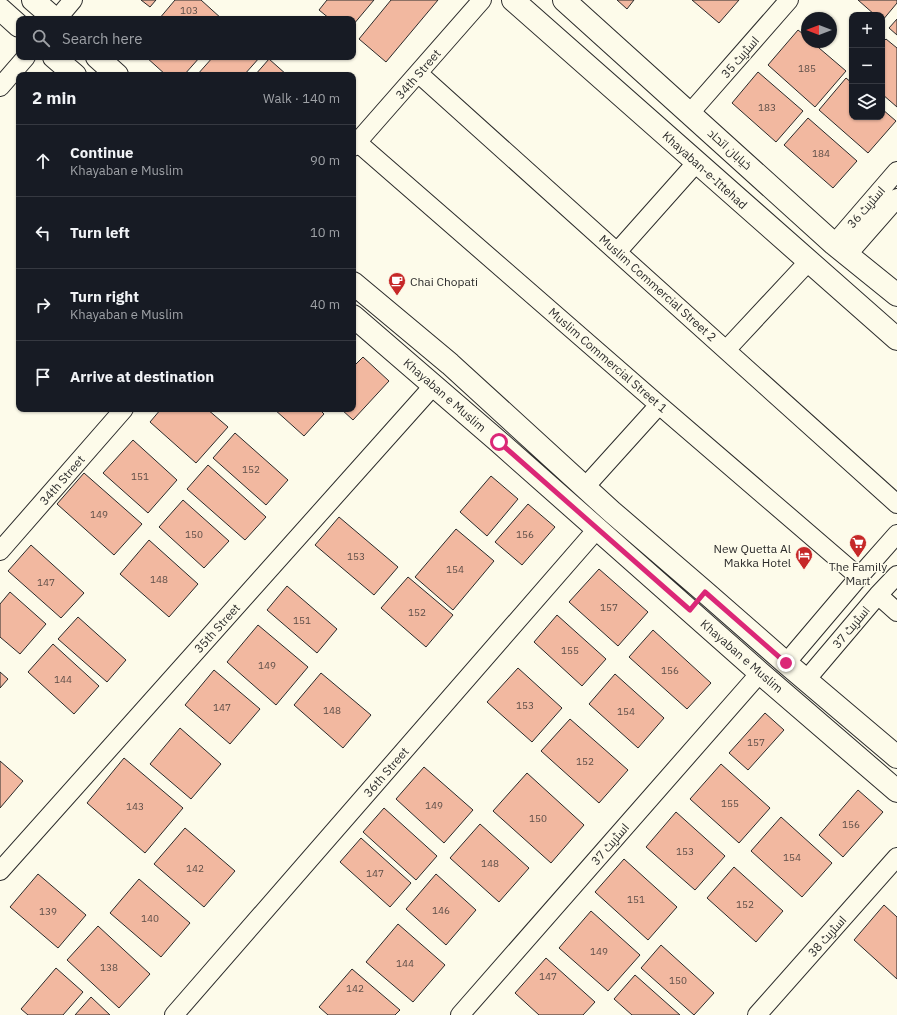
<!DOCTYPE html>
<meta charset="utf-8">
<style>
:root{--surface:#171b24;--page:#242831;--text:#f1f3f6;--muted:#9ea1a6;--line:#363941}
body{margin:0;font-family:"IBM Plex Sans",Cairo,sans-serif;background:var(--page);color:var(--text)}
.controls{position:absolute;right:12px;top:12px;display:grid;overflow:hidden;border-radius:8px;box-shadow:0 1px 3px #0004}
.controls button{width:36px;height:36px;display:grid;place-items:center;padding:0;border:0;border-bottom:1px solid var(--line);background:var(--surface);color:var(--text);font:20px sans-serif}
.compass{position:absolute;left:801px;top:12px;width:36px;height:36px;border-radius:50%;background:var(--surface);box-shadow:0 1px 3px #0004;rotate:270deg}
.stop{position:absolute;width:12px;height:12px;margin:-9px;border:3px solid #db2777;border-radius:50%;background:#fff}
.stop.end{background:#db2777;border-color:#fff;box-shadow:0 1px 4px #0008}
.list{margin:0;padding:0;list-style:none}
h2{display:flex;justify-content:space-between;align-items:center;height:52px;margin:0;padding:0 16px;font-size:17px}
h2 small{font-size:13px;font-weight:400;color:var(--muted)}
.list li{display:grid;grid-template-columns:26px 1fr auto;gap:12px;align-items:center;box-sizing:border-box;height:72px;padding:0 16px;border-top:1px solid var(--line)}
.list b{display:block;font-size:15px;white-space:nowrap}
.list p{margin:0;font-size:13px;white-space:nowrap;color:var(--muted)}
.list em{font-size:13px;font-style:normal;color:var(--muted)}
.icon{flex:none;width:22px;height:22px;fill:none;stroke:currentColor;stroke-width:2;stroke-linecap:round;stroke-linejoin:round}
.map{position:relative;flex:none;width:897px;height:1015px;overflow:hidden}
.search{position:absolute;background:var(--surface);box-shadow:0 1px 3px #0004;left:16px;top:16px;width:340px;height:44px;display:flex;align-items:center;gap:10px;box-sizing:border-box;padding:0 14px;border-radius:8px;color:var(--muted);font-size:15px}
.panel{position:absolute;background:var(--surface);box-shadow:0 1px 3px #0004;left:16px;top:72px;width:340px;height:340px;border-radius:8px}
.map>svg:first-child{display:block}
.building{fill:#f2b8a0;stroke:#2b2b2b}
.lines{fill:none;stroke-linecap:round;stroke-linejoin:round}
.minor-casing{stroke:#2b2b2b;stroke-width:20}
.tertiary-casing{stroke:#2b2b2b;stroke-width:24}
.primary-casing{stroke:#2b2b2b;stroke-width:24}
.minor{stroke:#fdfbea;stroke-width:18}
.tertiary{stroke:#fdfbea;stroke-width:22}
.primary{stroke:#fdfbea;stroke-width:22}
.route{stroke:#db2777;stroke-width:5}
.labels{text-anchor:middle;dominant-baseline:central;stroke-width:3;stroke-linejoin:round;paint-order:stroke}
.number-label{font-size:10px;fill:#5d4e48}
.street-label{font-size:12px;fill:#2b2b2b;stroke:#fdfbea}
.poi-label{font-size:12px;fill:#2b2b2b;stroke:#fdfbea;text-anchor:start}
</style>
<div class="map">
<svg width="897" height="1015" viewBox="0 0 897 1015">
<rect width="100%" height="100%" fill="#fdfbea"/>
<path class="building" d="M141 0H156L150 7Z
M175 0H201L222 19H159Z
M327 0H374L353 25V19H330L319 10Z
M391 0H438L386 62 359 39Z
M617 0H634L627 9Z
M692 0H739L719 23Z
M858 0H897V3L882 21V15H875Z
M897 19V35L889 28Z
M798 30 807 37V42H812L846 71 815 107 768 65Z
M886 39 897 48V107L882 94V43Z
M146 57H200L184 75H166Z
M213 57H260L244 75H197Z
M269 59 287 75H255Z
M758 72 803 111 776 142 732 103Z
M846 78 852 83V117H882V109L896 121 868 153 819 110Z
M808 118 857 161 833 188 784 145Z
M363 357 389 381 353 420 341 409H353V367Z
M161 409H207L228 427 196 463 150 422Z
M274 409H319L324 414 304 436Z
M235 433 288 480 266 505 213 458Z
M133 440 177 480 148 513 103 473Z
M208 465 266 517 245 540 187 489Z
M84 473 142 524 114 555 57 504Z
M491 476 518 499 487 536 460 512Z
M183 500 229 541 204 568 159 527Z
M528 504 555 527 522 565 495 542Z
M339 517 398 567 374 595 315 545Z
M456 529 494 561 453 610 415 577Z
M149 540 198 584 169 617 120 574Z
M31 545 84 593 61 618 8 571Z
M599 569 648 612 618 646 569 602Z
M408 577 453 615 426 647 381 608Z
M287 586 337 629 317 653 267 610Z
M10 592 46 624 20 654 0 637V604Z
M557 615 606 659 582 686 534 642Z
M78 617 126 660 107 682 58 639Z
M258 625 308 667 276 705 227 662Z
M653 630 711 683 687 709 629 657Z
M53 644 99 686 74 714 28 672Z
M518 668 562 708 532 742 487 702Z
M214 670 260 709 230 744 185 705Z
M0 672 8 679 0 688Z
M321 673 371 715 343 748 294 705Z
M615 674 664 718 638 748 589 704Z
M765 713 784 730 748 770 729 753Z
M570 719 628 770 599 803 541 751Z
M180 728 221 764 191 799 150 764Z
M124 758 183 808 145 853 87 803Z
M0 761 23 781 0 808Z
M721 764 770 808 739 843 690 799Z
M424 767 473 810 444 843 396 799Z
M527 773 584 825 551 863 493 811Z
M858 790 883 812 843 857 819 835Z
M384 808 437 856 416 880 363 832Z
M676 812 725 856 695 890 646 847Z
M781 817 832 863 802 897 751 851Z
M480 824 529 868 499 902 450 858Z
M185 828 235 871 204 907 154 864Z
M361 838 411 883 390 907 340 862Z
M624 859 677 907 648 940 595 892Z
M734 867 783 911 756 942 707 898Z
M38 874 86 915 58 948 10 907Z
M436 874 476 910 446 945 406 909Z
M139 879 190 923 161 957 110 913Z
M884 905 897 917V979L854 940Z
M591 911 640 955 608 991 559 948Z
M398 924 445 965 413 1002 366 962Z
M98 926 150 974 119 1008 67 960Z
M661 945 714 993 694 1015 641 968Z
M546 958 595 1002 583 1015H539L515 993Z
M56 968 83 992 63 1015H28L21 1009Z
M352 969 400 1010 395 1015H328L319 1007Z
M635 975 680 1015H632L614 999Z
M91 997 110 1015H75Z"/>
<g class="lines">
<defs>
<path id="minor" d="M57 19 73 0
M418 73 897 504
M0 87 26 57
M690 113 789 0
M357 142 659 405 859 577
M353 147 482 0
M834 244 897 171
M617 252 697 162
M848 254 897 198
M726 350 809 261
M585 487 659 405
M0 551 124 409
M878 595 897 612
M786 663 859 577 897 534
M806 680 878 595 897 575
M0 871 434 385
M174 1015 598 528
M460 1015 760 673
M757 1015 897 857"/>
<path id="tertiary" d="M33 0 55 19
M0 9 19 26
M54 57 75 75
M97 57 117 75
M353 283 450 364 612 512 705 592 786 663 897 757
M353 316 499 442 760 673 897 791"/>
<path id="primary" d="M513 0 897 339
M564 0 834 244 897 295"/>
</defs>
<use href="#minor" class="minor-casing"/>
<use href="#tertiary" class="tertiary-casing"/>
<use href="#primary" class="primary-casing"/>
<use href="#minor" class="minor"/>
<use href="#tertiary" class="tertiary"/>
<use href="#primary" class="primary"/>
</g>
<g class="lines">
<path class="route" d="M499 442 690 610 705 592 786 663"/>
</g>
<defs>
<symbol id="cafe-pin" viewBox="-11 -11 22 30"><path d="M0 17L-7.5 6A9.5 9.5 0 1 1 7.5 6Z" fill="#c62828" stroke="#fdfbea"/><path d="M-5.5-4.5H6V0H3Q3 3.5 0 3.5H-2.5Q-5.5 3.5-5.5 0ZM3-3.2v2h1.7v-2ZM-6 4.5H4V6H-6Z" fill="#fff"/></symbol>
<symbol id="supermarket-pin" viewBox="-11 -11 22 30"><path d="M0 17L-7.5 6A9.5 9.5 0 1 1 7.5 6Z" fill="#c62828" stroke="#fdfbea"/><path d="M-6-5.5h2.5l.6 2H6L4.5 2H-2.5L-4.4-4H-6ZM-1.5 3.2a1.3 1.3 0 1 0 .1 0ZM3 3.2a1.3 1.3 0 1 0 .1 0Z" fill="#fff"/></symbol>
<symbol id="hotel-pin" viewBox="-11 -11 22 30"><path d="M0 17L-7.5 6A9.5 9.5 0 1 1 7.5 6Z" fill="#c62828" stroke="#fdfbea"/><path d="M-6-4.5h1.5V1H6V5H4.5V3h-9V5H-6ZM-4 0a1.8 1.8 0 1 1 3.6 0ZM.5 0V-2.5h3Q6-2.5 6 0Z" fill="#fff"/></symbol>
</defs>
<g fill-rule="evenodd">
<use href="#cafe-pin" x="387" y="271" width="20" height="27"/>
<use href="#supermarket-pin" x="848" y="533" width="20" height="27"/>
<use href="#hotel-pin" x="794" y="545" width="20" height="27"/>
</g>
<g class="labels">
<g class="number-label">
<text x="189" y="10">103</text>
<text x="807" y="68">185</text>
<text x="767" y="107">183</text>
<text x="821" y="153">184</text>
<text x="251" y="469">152</text>
<text x="140" y="476">151</text>
<text x="99" y="514">149</text>
<text x="194" y="534">150</text>
<text x="525" y="534">156</text>
<text x="356" y="556">153</text>
<text x="455" y="569">154</text>
<text x="159" y="579">148</text>
<text x="46" y="582">147</text>
<text x="609" y="607">157</text>
<text x="417" y="612">152</text>
<text x="302" y="620">151</text>
<text x="570" y="650">155</text>
<text x="267" y="665">149</text>
<text x="670" y="670">156</text>
<text x="63" y="679">144</text>
<text x="525" y="705">153</text>
<text x="222" y="707">147</text>
<text x="332" y="710">148</text>
<text x="626" y="711">154</text>
<text x="756" y="742">157</text>
<text x="585" y="761">152</text>
<text x="730" y="803">155</text>
<text x="434" y="805">149</text>
<text x="135" y="806">143</text>
<text x="538" y="818">150</text>
<text x="851" y="824">156</text>
<text x="685" y="851">153</text>
<text x="792" y="857">154</text>
<text x="490" y="863">148</text>
<text x="195" y="868">142</text>
<text x="375" y="873">147</text>
<text x="636" y="899">151</text>
<text x="745" y="904">152</text>
<text x="441" y="910">146</text>
<text x="48" y="911">139</text>
<text x="150" y="918">140</text>
<text x="599" y="951">149</text>
<text x="405" y="963">144</text>
<text x="109" y="967">138</text>
<text x="548" y="976">147</text>
<text x="678" y="980">150</text>
<text x="355" y="988">142</text>
</g>
<g class="street-label">
<text transform="translate(740 57) rotate(-49)">اسٹریٹ 35</text>
<text transform="translate(418 74) rotate(-49)">34th Street</text>
<text transform="translate(730 149) rotate(42)">خیابان اتحاد</text>
<text transform="translate(705 170) rotate(42)">Khayaban-e-Ittehad</text>
<text transform="translate(866 207) rotate(-49)">اسٹریٹ 36</text>
<text transform="translate(658 288) rotate(42)">Muslim Commercial Street 2</text>
<text transform="translate(608 360) rotate(41)">Muslim Commercial Street 1</text>
<text transform="translate(445 395) rotate(41)">Khayaban e Muslim</text>
<text transform="translate(62 480) rotate(-49)">34th Street</text>
<text transform="translate(851 627) rotate(-50)">اسٹریٹ 37</text>
<text transform="translate(217 628) rotate(-48)">35th Street</text>
<text transform="translate(742 656) rotate(41)">Khayaban e Muslim</text>
<text transform="translate(386 772) rotate(-49)">36th Street</text>
<text transform="translate(610 844) rotate(-49)">اسٹریٹ 37</text>
<text transform="translate(827 936) rotate(-48)">اسٹریٹ 38</text>
</g>
<g class="poi-label">
<text x="410" y="281">Chai Chopati</text>
<text x="791" y="548" text-anchor="end">New Quetta Al<tspan x="791" dy="14">Makka Hotel</tspan></text>
<text x="858" y="566" text-anchor="middle">The Family<tspan x="858" dy="14">Mart</tspan></text>
</g>
</g>
</svg>
<div class="controls">
<button>+</button>
<button>−</button>
<button><svg class="icon" aria-label="layers" viewBox="0 0 24 24"><path d="M12 4l9 5-9 5-9-5zM3 14l9 5 9-5"/></svg></button>
</div>
<svg class="compass" viewBox="-18 -18 36 36"><path d="M0-13l5 13h-10z" fill="#e53935"/><path d="M0 13l5-13h-10z" fill="#9ea1a6"/></svg>
<div class="stop" style="left:499px;top:442px"></div>
<div class="stop end" style="left:786px;top:663px"></div>
<div class="search"><svg class="icon" aria-label="search" viewBox="0 0 24 24"><circle cx="10" cy="10" r="6"/><path d="M15 15l6 6"/></svg>Search here</div>
<section class="panel">
<h2>2 min<small>Walk · 140 m</small></h2>
<ul class="list">
<li><svg class="icon" aria-label="ahead" viewBox="0 0 24 24"><path d="M12 20V5M6 11l6-6 6 6"/></svg><div><b>Continue</b><p>Khayaban e Muslim</p></div><em>90 m</em></li>
<li><svg class="icon" aria-label="left" viewBox="0 0 24 24"><path d="M17 20v-9H6M10 6l-5 5 5 5"/></svg><div><b>Turn left</b></div><em>10 m</em></li>
<li><svg class="icon" aria-label="right" viewBox="0 0 24 24"><path d="M7 20v-9h11M14 6l5 5-5 5"/></svg><div><b>Turn right</b><p>Khayaban e Muslim</p></div><em>40 m</em></li>
<li><svg class="icon" aria-label="arrive" viewBox="0 0 24 24"><path d="M6 21V4h12l-3 4 3 4H6"/></svg><div><b>Arrive at destination</b></div></li>
</ul>
</section>
</div>
